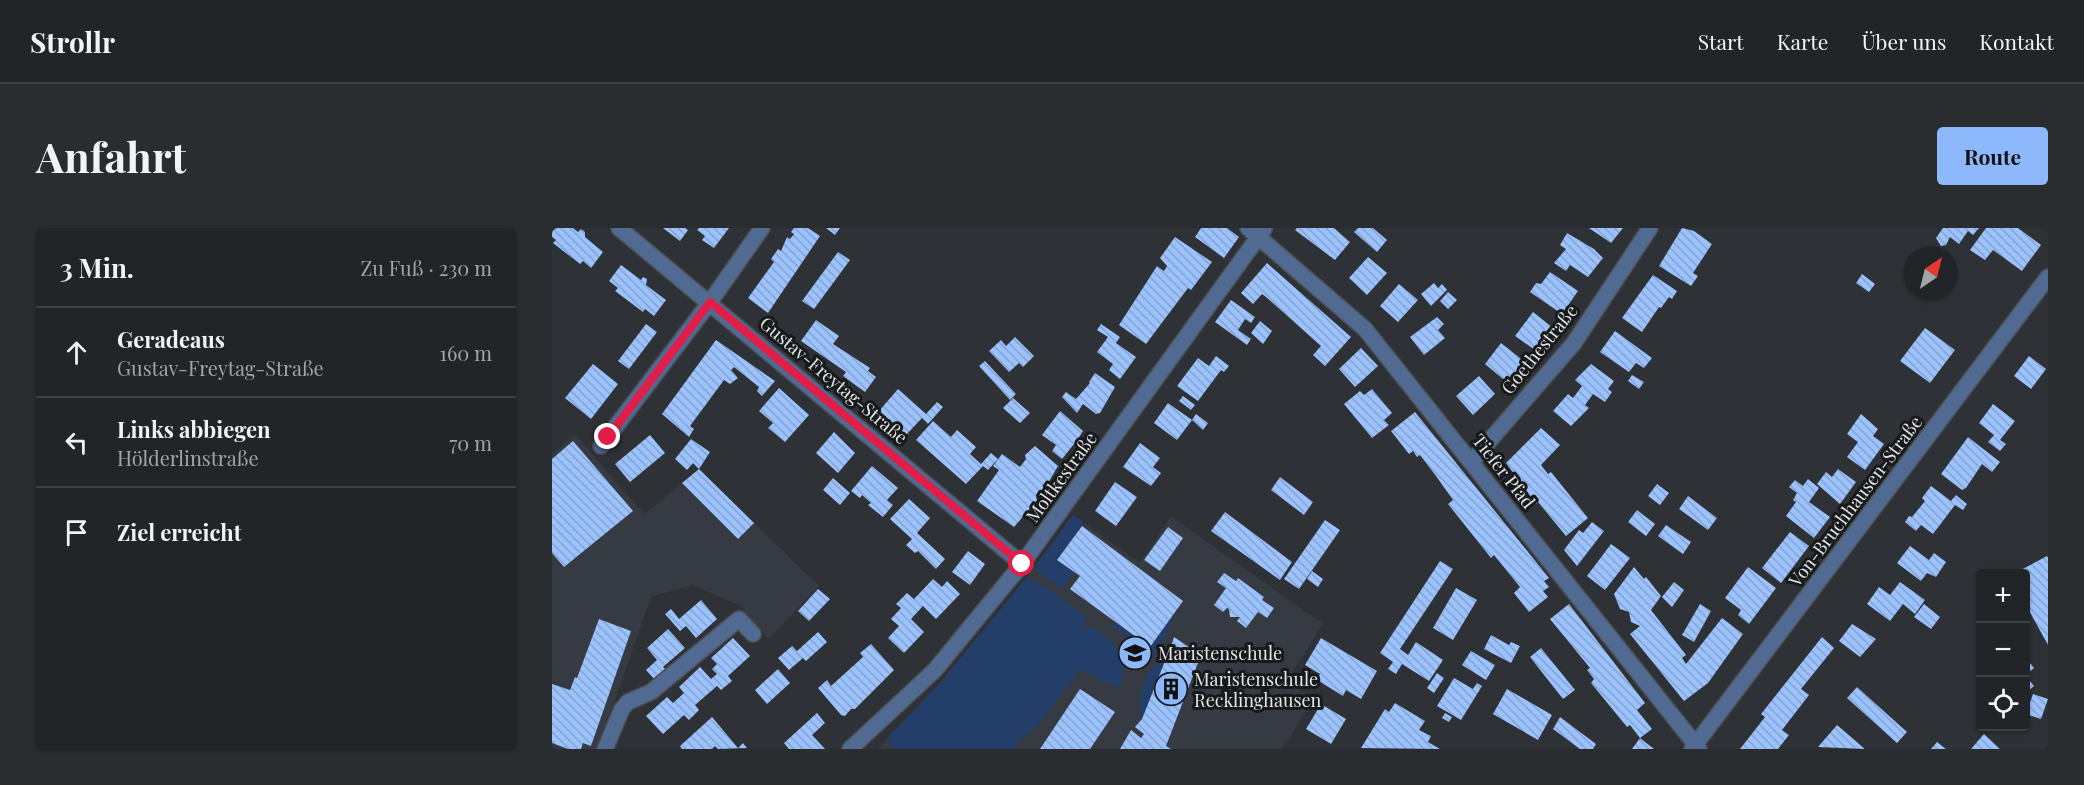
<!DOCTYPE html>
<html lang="de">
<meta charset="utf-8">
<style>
:root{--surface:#222528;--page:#2a2d30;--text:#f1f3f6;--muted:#a2a5a8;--line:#3f4245;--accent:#8db9fc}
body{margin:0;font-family:"Playfair Display",serif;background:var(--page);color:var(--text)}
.controls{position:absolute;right:18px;bottom:18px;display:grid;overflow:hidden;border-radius:6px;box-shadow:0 2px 4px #0004}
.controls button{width:54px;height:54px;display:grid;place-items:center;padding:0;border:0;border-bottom:2px solid var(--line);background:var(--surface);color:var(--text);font:30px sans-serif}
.compass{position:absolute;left:1352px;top:18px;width:54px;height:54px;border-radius:50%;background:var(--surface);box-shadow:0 2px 4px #0004;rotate:35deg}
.stop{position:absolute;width:18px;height:18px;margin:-14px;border:4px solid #e11d48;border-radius:50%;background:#fff}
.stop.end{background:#e11d48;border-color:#fff;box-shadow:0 2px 6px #0008}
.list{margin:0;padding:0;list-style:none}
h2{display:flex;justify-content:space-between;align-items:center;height:78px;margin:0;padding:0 24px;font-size:26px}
h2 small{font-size:20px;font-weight:400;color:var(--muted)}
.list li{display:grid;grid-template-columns:39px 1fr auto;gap:18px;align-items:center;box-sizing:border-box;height:90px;padding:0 24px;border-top:2px solid var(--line)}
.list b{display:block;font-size:22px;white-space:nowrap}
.list p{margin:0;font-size:20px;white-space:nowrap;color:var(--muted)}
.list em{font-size:20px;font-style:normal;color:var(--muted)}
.icon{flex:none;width:33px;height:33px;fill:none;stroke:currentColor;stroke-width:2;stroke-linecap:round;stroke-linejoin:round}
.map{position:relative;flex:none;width:1496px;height:521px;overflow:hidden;border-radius:6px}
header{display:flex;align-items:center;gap:36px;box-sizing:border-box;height:84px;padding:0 30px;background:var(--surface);border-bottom:2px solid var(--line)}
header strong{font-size:28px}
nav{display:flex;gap:33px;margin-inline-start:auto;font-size:21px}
.intro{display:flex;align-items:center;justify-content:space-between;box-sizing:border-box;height:144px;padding:0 36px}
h1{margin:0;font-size:42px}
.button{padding:15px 27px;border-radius:6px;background:var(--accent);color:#111;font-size:21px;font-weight:700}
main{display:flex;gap:36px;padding:0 36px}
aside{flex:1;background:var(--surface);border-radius:6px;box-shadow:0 2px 4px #0004}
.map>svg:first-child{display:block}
.built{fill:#353a43}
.green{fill:#233f69}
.building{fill:url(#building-back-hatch)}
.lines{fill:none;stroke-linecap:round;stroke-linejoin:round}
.minor-casing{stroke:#4b4e52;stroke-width:18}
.minor{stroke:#506a91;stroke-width:15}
.route{stroke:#e11d48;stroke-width:8}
.labels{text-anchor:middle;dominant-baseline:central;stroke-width:6;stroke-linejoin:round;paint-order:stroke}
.street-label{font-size:18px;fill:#e3e5e8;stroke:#18191b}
.poi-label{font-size:18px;fill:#e3e5e8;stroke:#18191b;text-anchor:start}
</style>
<header>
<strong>Strollr</strong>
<nav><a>Start</a><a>Karte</a><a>Über uns</a><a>Kontakt</a></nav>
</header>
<div class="intro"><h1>Anfahrt</h1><a class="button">Route</a></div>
<main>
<aside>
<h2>3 Min.<small>Zu Fuß · 230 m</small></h2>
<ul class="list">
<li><svg class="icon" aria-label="ahead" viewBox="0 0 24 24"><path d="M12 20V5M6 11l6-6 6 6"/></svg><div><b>Geradeaus</b><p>Gustav-Freytag-Straße</p></div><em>160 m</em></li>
<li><svg class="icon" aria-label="left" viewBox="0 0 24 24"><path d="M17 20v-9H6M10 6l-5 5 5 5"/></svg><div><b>Links abbiegen</b><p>Hölderlinstraße</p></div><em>70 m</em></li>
<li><svg class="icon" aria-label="arrive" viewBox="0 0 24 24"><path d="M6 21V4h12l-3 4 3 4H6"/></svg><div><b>Ziel erreicht</b></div></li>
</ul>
</aside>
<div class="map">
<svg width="1496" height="521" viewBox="0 0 1496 521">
<defs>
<pattern id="building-back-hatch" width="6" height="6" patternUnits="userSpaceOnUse" patternTransform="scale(1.5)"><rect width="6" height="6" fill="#9bc2fd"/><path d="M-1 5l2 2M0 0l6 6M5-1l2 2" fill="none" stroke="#85a3cf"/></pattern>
</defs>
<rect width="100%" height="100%" fill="#2e3135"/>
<path class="built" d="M23 206 92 286 147 241 267 358 217 411 187 377 140 357 99 369 46 521H0V226Z
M521 287 588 335 619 288 771 396 735 453 762 471 730 521H325L388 455 474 350Z"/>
<path class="green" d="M521 287 532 295 505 332 522 344 510 361 482 340Z
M474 350 495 360 533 388V396L529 399 532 402 538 399 542 400C565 416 579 430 567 459L550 453 529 441 483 500 468 511 462 521H341L336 509 388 455Z
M622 385 614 409 601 427 561 399 564 395 598 419Z
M614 431 590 491C584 471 592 438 614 431Z"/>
<path class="building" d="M0 0H21L26 4 29 1 33 4V9L51 24 39 40 31 33 28 36 1 15 4 12 0 9Z
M111 0H133L136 2 128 13Z
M147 0H177L162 20 150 12 153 8 145 2Z
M242 0H256L268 8 216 85 196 70 222 34 219 31 226 21 229 23 235 9 238 11 242 6 239 4Z
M274 0H288L283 7Z
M649 0H675L687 9 672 30 643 9Z
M745 0H782L798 14 783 32 743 2Z
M806 0H821L835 12 825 24 802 4Z
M1037 0H1071L1059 15Z
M1130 0 1142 3 1160 16 1141 45 1146 48 1139 58 1107 38Z
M1391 0H1427L1421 7 1416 3 1407 16 1398 9 1394 17 1389 18 1384 10Z
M1434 0H1466L1489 17 1470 43 1441 22 1433 32 1418 22Z
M1015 5 1042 21 1051 30 1036 49 1018 37 1014 43 1002 35 1014 21 1008 17Z
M623 9 660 34 639 62 636 60 594 116 567 97 605 38 612 43 615 38 608 30Z
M286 24 298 32 262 81 250 73Z
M816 29 835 45 815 67 797 50Z
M715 35 799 109 773 138 761 127 769 118 714 69 710 66 701 76 689 65Z
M69 37 89 52 91 49 95 51 94 57 114 72 102 88 93 81 91 84 63 63 66 60 57 53Z
M998 44 1026 63 1010 86 978 64 984 55 989 56Z
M1310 46 1323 56 1317 64 1304 55Z
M1101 47 1125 63 1120 71 1117 69 1109 80 1107 79 1090 104 1070 90Z
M882 55 886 60 890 56 895 62 879 78 869 66Z
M847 56 866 72 846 94 828 78Z
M896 64 905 72 896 81 888 73Z
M679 72 703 89 699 95 693 91 686 102 699 111 695 117 663 94Z
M981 84 1000 99 986 124 963 108Z
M885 89 892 96 886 102 893 110 872 127 858 109Z
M264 92 287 108 281 116 318 140 316 143 324 149 313 164 291 148 294 144 249 113Z
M708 93 720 103 711 116 699 105Z
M94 96 105 104 77 141 66 133Z
M549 96 568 109 564 115 584 129 568 151 557 142 561 136 545 124 556 109 545 102Z
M1373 100 1403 122 1378 155 1348 133Z
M1063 103 1100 130 1092 140 1084 135 1077 144 1048 124Z
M463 109 482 128 471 139 467 135 457 144 437 123 449 112 454 118Z
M164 112 223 153 210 168 205 163 207 159 182 139 179 142 186 150 178 156 172 152 138 198 142 201 137 209 110 186Z
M949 115 973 134 957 156 933 136Z
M809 120 826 138 803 159 787 141Z
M664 128 677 138 672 144 669 142 646 173 625 158 646 130 657 138Z
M1477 128 1494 141 1479 161 1462 148Z
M433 133 464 166 458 172 427 138Z
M41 136 66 156 39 191 13 170Z
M1039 136 1062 153 1056 161 1060 164 1053 174 1041 166 1033 177 1037 180 1019 198 1001 183 1016 166 1021 170 1030 158 1023 152Z
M543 145 563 159 548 185 544 186 531 176 525 185 510 169 514 164 524 171 538 155 537 154Z
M1080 147 1092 154 1087 161 1076 153Z
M927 148 943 166 921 187 904 168Z
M227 160 257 187 233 214 216 200 221 195 207 183Z
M346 161 374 186 385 174 391 179 376 196 370 190 354 207 327 183Z
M820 161 840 185 832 192 837 197 820 210 792 176 808 163 812 167Z
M631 168 643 177 639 182 627 173Z
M461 170 478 185 468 195 451 180Z
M616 175 640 192 644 186 656 195 651 202 640 192 625 212 602 195Z
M1441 176 1463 193 1448 212 1454 216 1448 223 1436 214 1442 207 1427 195Z
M508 183 531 203 526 211 529 213 526 218 522 216 510 231 500 223 504 217 490 207Z
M863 184 997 350 992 353 997 359 991 363 996 369 977 384 962 365 968 359 942 327 939 330 896 276 901 272 884 248 868 227 865 229 861 223 857 226 839 203Z
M1309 186 1326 201 1321 208 1332 216 1313 242 1295 229 1306 214 1295 206Z
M381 193 399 209 405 202 424 219 418 226 429 236 439 225 446 231 436 242 431 238 414 256 364 212Z
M989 200 1008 217 989 237 996 246 999 244 1036 290 1014 308 986 274 984 276 954 235Z
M282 204 303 225 286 245 264 225Z
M98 207 113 225 78 254 63 236Z
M1416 209 1448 234 1440 244 1430 236 1414 260 1410 262 1389 246Z
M139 211 158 224 147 241 141 235 135 242 123 231Z
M21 213 81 283 12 339 0 325V231Z
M588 215 608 230 601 239 609 245 599 258 571 239Z
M483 218 506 238 488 269H484L485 272 462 299 425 273 447 242 441 238 450 226 468 239 474 231 473 227Z
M320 238 346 260 335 272 341 277 331 289 316 277 319 275 310 267 308 270 299 263Z
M147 241 202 295 186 311 130 255Z
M1286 241 1304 254 1288 276 1265 256 1274 244 1280 249Z
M728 249 761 274 752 287 719 262Z
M281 250 298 265 288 277 271 262Z
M1256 251 1267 260 1257 274 1278 289 1262 310 1234 288 1244 274 1241 272 1245 265 1237 259 1243 252 1251 258Z
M563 254 585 269 564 298 543 283Z
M1105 256 1117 265 1108 277 1096 268Z
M1379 258 1399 273 1404 267 1415 276 1411 282 1403 277 1381 306 1369 297 1364 303 1353 294 1357 288 1360 289 1373 273 1370 270Z
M1136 268 1165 290 1156 302 1127 281Z
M357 271 378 290 365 305 393 331 384 341 366 323 363 325 354 317 360 311 338 291Z
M1085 282 1103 296 1094 308 1076 294Z
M673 284 740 334 728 352 659 303Z
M773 292 788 302 747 361 732 351Z
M1040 294 1052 303 1025 338 1012 322 1027 302 1031 305Z
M1114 297 1139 314 1131 326 1106 308Z
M530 298 631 373 598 419 518 361 528 348 505 332Z
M616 299 631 310 608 343 592 332Z
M1238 304 1257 318 1229 355 1210 340Z
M1059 316 1078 330 1053 362 1035 348Z
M1358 318 1377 332 1382 325 1394 334 1384 349 1375 345 1369 353 1345 335Z
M416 323 433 336 418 357 400 344Z
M1495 328 1496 330V417L1474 377V346L1463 345Z
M888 333 901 341 848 421 856 427 864 414 891 432 877 453 850 436 844 446 836 441 841 434 828 425Z
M1082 339 1092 351 1094 349 1109 368 1099 382 1134 427 1130 430 1134 436 1170 390 1191 406 1156 455 1132 473 1078 406 1088 398 1079 394 1077 384 1068 381 1062 366Z
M1196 339 1224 360 1197 396 1186 387 1189 382 1173 370Z
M760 343 771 351 766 359 755 351Z
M672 345 684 353 686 350 712 369 710 372 722 380 715 390 706 384 694 400 685 393 688 389H678L677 381 675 380 671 384 662 377 674 360 665 354Z
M381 351 390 359 395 353 408 366 384 391 371 378 359 391 372 404 352 425 336 410 347 398 339 391 349 380 344 376 355 365 362 371Z
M1122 354 1132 362 1120 379 1110 369Z
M1348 354 1373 372 1363 386 1351 376 1338 393 1315 376 1327 359 1338 367Z
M904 360 925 372 901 412 881 400Z
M266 361 278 371 257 393 246 383Z
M149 372 165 391 144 410 134 398 128 403 113 386 119 381 127 391Z
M1017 376 1093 475 1085 482 1100 501 1088 510 1078 497 1075 499 1039 455 1042 451 1035 442 1038 440 998 391Z
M1148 376 1159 383 1142 414 1130 407Z
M1372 376 1388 389 1379 401 1362 389Z
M47 391 79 403 39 518 31 515 29 521H16L0 515V456L18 462 23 449 25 450Z
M1300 396 1324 411 1308 429 1287 413Z
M116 401 133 420 111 439 115 443 104 453 94 442 105 432 95 420Z
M266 404 275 414 254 433 251 430 237 442 226 430 240 418 245 423Z
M939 407 957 417 959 414 968 418 959 435 932 421Z
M622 409 649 427 614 518 619 521H568L579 502 589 510 592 506 583 499 590 491 615 428 612 427 615 420 618 421Z
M1270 409 1282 420 1249 461 1257 467 1230 502 1237 507 1226 521H1188L1213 489 1209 486Z
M181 410 198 428 176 448 180 453 169 462 165 458 143 477 147 482 137 492 132 487 111 506 94 488 115 469 121 475 132 465 127 459 148 439 159 451 165 446 160 441 165 436 159 430Z
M769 410 825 443 809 471 794 462 791 468 765 452 768 446 753 437Z
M319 416 342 442 303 481H299L293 488 289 487 266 460 275 452 279 458 311 429 308 425Z
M989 420 1023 462 1011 471 978 429Z
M919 423 943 437 934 452 910 437Z
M1474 430 1482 440 1474 447Z
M226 441 238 455 215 476 203 462Z
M885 445 892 450 882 465 875 460Z
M1474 448 1482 458 1474 465Z
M902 450 921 461 925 455 930 458 909 492 885 478Z
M1305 459 1355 504 1345 515 1295 470Z
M528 461 563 484 538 521H488Z
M955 461 1000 487 986 512 941 486Z
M1481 466 1496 471 1489 491 1474 486Z
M843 475 873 493 867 502 879 508 876 514 888 521 809 520 833 481 837 484Z
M769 476 794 491 779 516 754 501Z
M265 485 273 495 260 507 273 521H237L232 515Z
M893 485 900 489 897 494 890 490Z
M160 489 186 520 191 515 195 520 166 521 163 518 160 521H130L128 518Z
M1008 489 1044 516 1041 521H1028L1001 501Z
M1285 497 1313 521 1266 519Z
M1432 506 1448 521H1419Z
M1088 510 1102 521H1080Z
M1385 514 1394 521H1379Z"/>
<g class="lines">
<defs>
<path id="minor" d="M67 0 470 336
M696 0 813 101 1147 521
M49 218 158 74 210 0
M920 233 1022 115 1098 0
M53 521 70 481 76 474 99 464 187 391 201 406
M298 521 383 442 470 336 712 1
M1140 521 1496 49"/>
</defs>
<use href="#minor" class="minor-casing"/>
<use href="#minor" class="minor"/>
</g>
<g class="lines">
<path class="route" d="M56 209 158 74 470 336"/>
</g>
<defs>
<symbol id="school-disc" viewBox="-11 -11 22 22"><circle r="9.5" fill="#8db9fc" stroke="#18191b"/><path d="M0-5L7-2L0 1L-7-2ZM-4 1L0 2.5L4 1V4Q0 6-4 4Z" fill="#111"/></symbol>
<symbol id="building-disc" viewBox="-11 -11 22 22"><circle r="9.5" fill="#8db9fc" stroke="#18191b"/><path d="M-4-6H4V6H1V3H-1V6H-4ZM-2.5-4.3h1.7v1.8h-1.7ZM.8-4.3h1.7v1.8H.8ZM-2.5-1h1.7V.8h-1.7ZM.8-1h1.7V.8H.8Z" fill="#111"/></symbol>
</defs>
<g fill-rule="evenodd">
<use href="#school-disc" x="564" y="406" width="38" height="38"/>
<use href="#building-disc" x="600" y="442" width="38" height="38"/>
</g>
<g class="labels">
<g class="street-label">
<text transform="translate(987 121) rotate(-51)">Goethestraße</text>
<text transform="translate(282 152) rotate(40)">Gustav-Freytag-Straße</text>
<text transform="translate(952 243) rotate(52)">Tiefer Pfad</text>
<text transform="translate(509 249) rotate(-54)">Moltkestraße</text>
<text transform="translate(1303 273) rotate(-53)">Von-Bruchhausen-Straße</text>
</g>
<g class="poi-label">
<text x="606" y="425">Maristenschule</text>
<text x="642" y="451">Maristenschule<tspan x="642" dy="21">Recklinghausen</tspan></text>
</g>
</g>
</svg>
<div class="controls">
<button>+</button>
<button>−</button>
<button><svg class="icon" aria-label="locate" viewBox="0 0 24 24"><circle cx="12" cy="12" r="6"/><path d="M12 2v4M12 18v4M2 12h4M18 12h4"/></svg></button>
</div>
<svg class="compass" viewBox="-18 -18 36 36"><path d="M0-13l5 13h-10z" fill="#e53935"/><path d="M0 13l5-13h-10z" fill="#a2a5a8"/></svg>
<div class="stop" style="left:470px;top:336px"></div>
<div class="stop end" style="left:56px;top:209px"></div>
</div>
</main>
